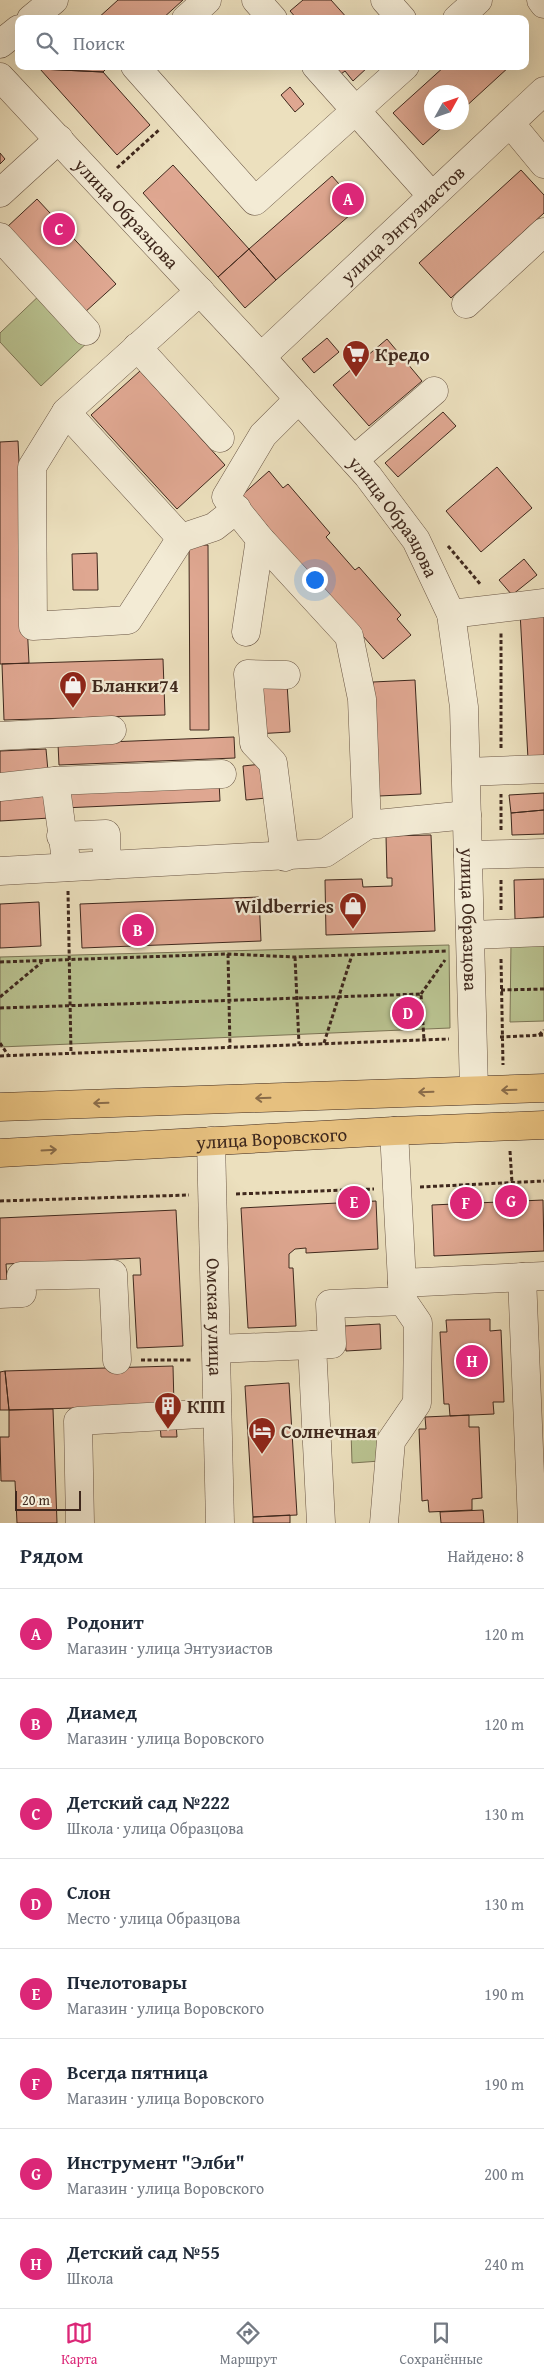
<!DOCTYPE html>
<html lang="ru">
<meta charset="utf-8">
<style>
:root{--surface:#fff;--page:#f6f6f7;--text:#1f2937;--muted:#747a83;--line:#e0e1e3;--accent:#db2777}
body{margin:0;font-family:"Gentium Book Plus",serif;background:var(--page);color:var(--text)}
.compass{position:absolute;left:424px;top:85px;width:45px;height:45px;border-radius:50%;background:var(--surface);box-shadow:0 5px 20px #0002;rotate:50deg}
.scale{position:absolute;left:15px;bottom:12px;width:66px;box-sizing:border-box;padding-left:5px;border:2px solid #3f281d;border-top:0;font-size:14px;line-height:18px;white-space:nowrap;color:#3f281d;-webkit-text-stroke:4px #f3ebd5;paint-order:stroke}
.you{position:absolute;left:314px;top:579px;width:18px;height:18px;margin:-12px;border:4px solid #fff;border-radius:50%;background:#1a73e8;box-shadow:0 0 0 8px #1a73e833}
.badge{display:grid;place-items:center;width:32px;height:32px;border-radius:50%;background:var(--accent);color:#fff;font-size:16px;font-weight:700}
.pin{position:absolute;translate:-50% -50%;border:2px solid #fff;box-shadow:0 1px 5px #0006}
.list{margin:0;padding:0;list-style:none}
h2{display:flex;justify-content:space-between;align-items:center;height:65px;margin:0;padding:0 20px;font-size:21px}
h2 small{font-size:16px;font-weight:400;color:var(--muted)}
.list li{display:grid;grid-template-columns:32px 1fr auto;gap:15px;align-items:center;box-sizing:border-box;height:90px;padding:0 20px;border-top:1px solid var(--line)}
.list b{display:block;font-size:19px;white-space:nowrap}
.list p{margin:0;font-size:16px;white-space:nowrap;color:var(--muted)}
.list em{font-size:16px;font-style:normal;color:var(--muted)}
.icon{flex:none;width:28px;height:28px;fill:none;stroke:currentColor;stroke-width:2;stroke-linecap:round;stroke-linejoin:round}
.map{position:relative;flex:none;width:544px;height:1523px;overflow:hidden}
.search{position:absolute;background:var(--surface);box-shadow:0 5px 20px #0002;left:15px;right:15px;top:15px;height:55px;display:flex;align-items:center;gap:12px;box-sizing:border-box;padding:0 18px;border-radius:10px;color:var(--muted);font-size:19px}
.sheet{height:785px;background:var(--surface)}
nav{display:flex;justify-content:space-around;align-items:center;box-sizing:border-box;height:70px;border-top:1px solid var(--line);background:var(--surface);font-size:14px;color:var(--muted)}
nav a{display:grid;justify-items:center;gap:2px}
nav .on{color:var(--accent)}
.map>svg:first-child{display:block}
.green{fill:#b9c290;stroke:#7c7556}
.building{fill:#dfa791;stroke:#3f281d}
.lines{fill:none;stroke-linecap:round;stroke-linejoin:round}
.minor-casing{stroke:#6a5645;stroke-width:29}
.major-casing{stroke:#3f281d;stroke-width:29}
.path{stroke:#3f281d;stroke-width:3;stroke-dasharray:4 2.5;stroke-linecap:butt}
.minor{stroke:#f3ebd5;stroke-width:28}
.major{stroke:#e6c07f;stroke-width:28}
.oneway{stroke:#8a6c49}
.labels{text-anchor:middle;dominant-baseline:central;stroke-width:4.5;stroke-linejoin:round;paint-order:stroke}
.street-label{font-size:19px;fill:#3f281d;stroke:#f3ebd5}
.poi-label{font-size:19px;font-weight:bold;fill:#3f281d;stroke:#f3ebd5;text-anchor:start}
</style>
<div class="map">
<svg width="544" height="1523" viewBox="0 0 544 1523">
<rect width="100%" height="100%" fill="#ece0be"/>
<filter id="stains"><feTurbulence type="fractalNoise" baseFrequency=".004" numOctaves="4"/><feColorMatrix values="0 0 0 0 .2 0 0 0 0 .09 0 0 0 0 .02 0 0 0 .5 -.17"/></filter>
<radialGradient id="worn" r=".72"><stop offset=".6" stop-color="#630" stop-opacity="0"/><stop offset="1" stop-color="#630" stop-opacity=".3"/></radialGradient>
<path class="green" d="M44 291 90 340 41 386 0 342V333Z
M544 941V1021L510 1022 511 942Z
M449 945 450 1028 0 1047V957Z
M378 1430 380 1461 352 1463 351 1431Z"/>
<path class="building" d="M118 0H183L162 19H97Z
M303 0H331L348 19H297L290 11Z
M44 66H109L103 72 40 69Z
M334 66H369L353 81 345 71 341 74Z
M445 66H510L462 110V92H432V122H448L423 145 393 113Z
M40 69 103 72 150 125 117 155Z
M290 87 304 104 295 112 281 95Z
M0 153 5 159 0 164Z
M173 165 249 249 218 277 143 193Z
M521 170 544 195V213L451 298 419 263Z
M332 176 359 207 276 280 249 249Z
M37 199 116 284 84 313 6 228Z
M249 249 276 280 245 308 218 277Z
M327 338 339 352 314 373 302 359Z
M387 339 422 381 369 426 333 385Z
M140 371 225 465 177 509 91 415Z
M443 412 456 426 398 477 385 463Z
M18 441 29 663 0 664V442Z
M497 467 532 508 481 552 446 511Z
M269 471 283 488 288 484 330 533 326 537 355 570 359 567 401 615 397 619 411 635 383 659 241 496Z
M189 545H208L209 730H190Z
M97 553 98 590H73L72 554Z
M524 559 537 575 512 595 499 580Z
M544 611V758L528 759 520 612Z
M163 659 165 715 4 720 2 664Z
M415 680 421 794 379 796 373 682Z
M287 683 290 732 255 734 253 685Z
M234 737 235 758 59 765 58 744Z
M46 749 48 771 0 774V751Z
M262 764 266 798 246 800 243 766Z
M219 781 220 801 63 808 62 789Z
M544 793V810L511 813 509 795Z
M49 796 50 818 0 821V799Z
M544 810V834L512 835 511 813Z
M431 835 435 931 326 935 325 880 362 879 363 887 392 886V878H387L386 836Z
M544 879V917L515 919 514 880Z
M259 897 261 941 82 948 80 904Z
M39 902 41 946 0 948V904Z
M543 1200 544 1251 434 1256 432 1205Z
M376 1201 378 1249 306 1253V1248L295 1249 289 1254V1268H293L296 1326 248 1328 241 1208Z
M176 1210 183 1346 137 1348 133 1275H141L140 1258 6 1264 7 1280 0 1281V1218Z
M490 1319V1331L501 1330 504 1402H493L494 1414 450 1416 449 1404H444L440 1332H447L446 1320Z
M380 1324 381 1349 346 1351 344 1326Z
M173 1366 174 1405 9 1410 5 1371Z
M5 1371 9 1410H0V1372Z
M289 1383 297 1515 253 1517 245 1386Z
M53 1409 57 1523H17L15 1481H1L0 1437H9V1410Z
M469 1415V1427H479L482 1498 472 1499V1510L429 1512 428 1500 422 1501 419 1429H426L425 1417Z
M176 1423 177 1437H161L160 1424Z
M483 1510 484 1523H441L440 1512Z
M290 1515V1523H253V1517Z"/>
<g class="lines">
<defs>
<g id="minor">
<path d="M256 0 273 19"/>
<path d="M385 0 402 19"/>
<path d="M541 0 544 4"/>
<path d="M31 19 54 0"/>
<path d="M186 19 207 0"/>
<path d="M457 19 478 0"/>
<path d="M0 44 19 29"/>
<path d="M135 66 255 201 405 66"/>
<path d="M316 66 432 196"/>
<path id="s1" d="M0 77 261 357 368 476 416 540 451 614 464 707 474 1090"/>
<path d="M510 123 544 164"/>
<path d="M0 193 59 139"/>
<path d="M0 237 86 331"/>
<path d="M200 291 66 412 32 467 33 626 128 620 181 538 214 527 237 509"/>
<path d="M466 304 544 232"/>
<path d="M137 347 220 438"/>
<path id="s2" d="M261 357 544 91"/>
<path d="M66 412 181 538"/>
<path d="M354 460 434 391"/>
<path d="M451 614 544 603"/>
<path d="M246 632 260 539"/>
<path d="M0 736 112 730"/>
<path d="M466 772 544 769"/>
<path d="M55 781 67 867"/>
<path d="M0 787 55 781 222 774"/>
<path d="M367 825 467 815"/>
<path d="M61 836 106 834 107 865"/>
<path d="M468 855 544 853"/>
<path d="M285 857 273 763 254 743 248 674 286 675"/>
<path d="M0 871 325 853 367 825 362 699 349 636 260 539 226 497 263 435 299 399"/>
<path d="M471 935 544 932"/>
<path id="s3" d="M211 1141 220 1523"/>
<path d="M522 1277 532 1523"/>
<path d="M402 1283 544 1276"/>
<path d="M0 1294 22 1293 21 1276 113 1274 117 1360"/>
<path d="M216 1349 312 1345"/>
<path d="M80 1523 78 1421 217 1413"/>
<path d="M321 1523 312 1345 332 1344 330 1304 403 1301 394 1131"/>
<path d="M384 1523 391 1441 417 1403 418 1323 403 1301"/>
</g>
<g id="major">
<path d="M0 1107 544 1088"/>
<path id="s4" d="M0 1153 394 1131 544 1125"/>
</g>
</defs>
<use href="#minor" class="minor-casing"/>
<use href="#major" class="major-casing"/>
<path class="path" d="M117 168 160 129
M448 546 481 585
M501 748V631
M501 830V794
M68 891 71 1053
M501 910V879
M228 954 230 1047
M295 957 299 1044
M501 959 503 1065
M0 962 228 954 295 957 447 951
M501 990 544 989
M421 994 445 960
M0 997 42 962
M0 1008 421 994 424 1040
M539 1035 544 1030
M500 1037 544 1035
M0 1043 8 1055
M324 1043 352 955
M0 1056 449 1039
M510 1151 512 1183
M420 1187 544 1181
M236 1194 374 1189
M0 1201 189 1195
M141 1360H192"/>
<use href="#minor" class="minor"/>
<use href="#major" class="major"/>
</g>
<defs><path id="oneway-shaft" d="M-6 0H5M1.5-3L5.5 0L1.5 3" fill="none" stroke-width="1.6" stroke-linecap="round" stroke-linejoin="round" transform="scale(1.25)"/></defs>
<g class="oneway">
<use href="#oneway-shaft" transform="translate(509 1090) rotate(178)"/>
<use href="#oneway-shaft" transform="translate(426 1092) rotate(178)"/>
<use href="#oneway-shaft" transform="translate(263 1098) rotate(178)"/>
<use href="#oneway-shaft" transform="translate(101 1103) rotate(178)"/>
<use href="#oneway-shaft" transform="translate(49 1150) rotate(-3)"/>
</g>
<defs>
<symbol id="supermarket-pin" viewBox="-11 -11 22 30"><path d="M0 17L-7.5 6A9.5 9.5 0 1 1 7.5 6Z" fill="#8f2418" stroke="#f3ebd5"/><path d="M-6-5.5h2.5l.6 2H6L4.5 2H-2.5L-4.4-4H-6ZM-1.5 3.2a1.3 1.3 0 1 0 .1 0ZM3 3.2a1.3 1.3 0 1 0 .1 0Z" fill="#fff"/></symbol>
<symbol id="shop-pin" viewBox="-11 -11 22 30"><path d="M0 17L-7.5 6A9.5 9.5 0 1 1 7.5 6Z" fill="#8f2418" stroke="#f3ebd5"/><path d="M-5-2.5h2.3a2.7 3.5 0 0 1 5.4 0H5L5.5 6h-11ZM-1.5-2.5h3a1.5 2.3 0 0 0-3 0Z" fill="#fff"/></symbol>
<symbol id="building-pin" viewBox="-11 -11 22 30"><path d="M0 17L-7.5 6A9.5 9.5 0 1 1 7.5 6Z" fill="#8f2418" stroke="#f3ebd5"/><path d="M-4-6H4V6H1V3H-1V6H-4ZM-2.5-4.3h1.7v1.8h-1.7ZM.8-4.3h1.7v1.8H.8ZM-2.5-1h1.7V.8h-1.7ZM.8-1h1.7V.8H.8Z" fill="#fff"/></symbol>
<symbol id="hotel-pin" viewBox="-11 -11 22 30"><path d="M0 17L-7.5 6A9.5 9.5 0 1 1 7.5 6Z" fill="#8f2418" stroke="#f3ebd5"/><path d="M-6-4.5h1.5V1H6V5H4.5V3h-9V5H-6ZM-4 0a1.8 1.8 0 1 1 3.6 0ZM.5 0V-2.5h3Q6-2.5 6 0Z" fill="#fff"/></symbol>
</defs>
<g fill-rule="evenodd">
<use href="#supermarket-pin" x="340" y="338" width="32" height="43"/>
<use href="#shop-pin" x="57" y="669" width="32" height="43"/>
<use href="#shop-pin" x="337" y="890" width="32" height="43"/>
<use href="#building-pin" x="152" y="1390" width="32" height="43"/>
<use href="#hotel-pin" x="246" y="1415" width="32" height="43"/>
</g>
<g class="labels">
<g class="street-label">
<text stroke="none"><textPath href="#s1" startOffset="186">улица Образцова</textPath></text>
<text stroke="none"><textPath href="#s2" startOffset="194">улица Энтузиастов</textPath></text>
<text stroke="none"><textPath href="#s1" startOffset="591">улица Образцова</textPath></text>
<text stroke="none"><textPath href="#s1" startOffset="1011">улица Образцова</textPath></text>
<text stroke="none"><textPath href="#s4" startOffset="272">улица Воровского</textPath></text>
<text stroke="none"><textPath href="#s3" startOffset="176">Омская улица</textPath></text>
</g>
<g class="poi-label">
<text x="375" y="354">Кредо</text>
<text x="92" y="685">Бланки74</text>
<text x="334" y="906" text-anchor="end">Wildberries</text>
<text x="187" y="1406">КПП</text>
<text x="281" y="1431">Солнечная</text>
</g>
</g>
<rect width="100%" height="100%" filter="url(#stains)"/>
<rect width="100%" height="100%" fill="url(#worn)"/>
</svg>
<svg class="compass" viewBox="-18 -18 36 36"><path d="M0-13l5 13h-10z" fill="#e53935"/><path d="M0 13l5-13h-10z" fill="#747a83"/></svg>
<div class="scale">20 m</div>
<div class="you"></div>
<div class="pin badge" style="left:348px;top:199px">A</div>
<div class="pin badge" style="left:138px;top:930px">B</div>
<div class="pin badge" style="left:59px;top:229px">C</div>
<div class="pin badge" style="left:408px;top:1013px">D</div>
<div class="pin badge" style="left:354px;top:1202px">E</div>
<div class="pin badge" style="left:466px;top:1203px">F</div>
<div class="pin badge" style="left:511px;top:1201px">G</div>
<div class="pin badge" style="left:472px;top:1361px">H</div>
<div class="search"><svg class="icon" aria-label="search" viewBox="0 0 24 24"><circle cx="10" cy="10" r="6"/><path d="M15 15l6 6"/></svg>Поиск</div>
</div>
<section class="sheet">
<h2>Рядом<small>Найдено: 8</small></h2>
<ul class="list">
<li><span class="badge">A</span><div><b>Родонит</b><p>Магазин · улица Энтузиастов</p></div><em>120 m</em></li>
<li><span class="badge">B</span><div><b>Диамед</b><p>Магазин · улица Воровского</p></div><em>120 m</em></li>
<li><span class="badge">C</span><div><b>Детский сад №222</b><p>Школа · улица Образцова</p></div><em>130 m</em></li>
<li><span class="badge">D</span><div><b>Слон</b><p>Место · улица Образцова</p></div><em>130 m</em></li>
<li><span class="badge">E</span><div><b>Пчелотовары</b><p>Магазин · улица Воровского</p></div><em>190 m</em></li>
<li><span class="badge">F</span><div><b>Всегда пятница</b><p>Магазин · улица Воровского</p></div><em>190 m</em></li>
<li><span class="badge">G</span><div><b>Инструмент &quot;Элби&quot;</b><p>Магазин · улица Воровского</p></div><em>200 m</em></li>
<li><span class="badge">H</span><div><b>Детский сад №55</b><p>Школа</p></div><em>240 m</em></li>
</ul>
</section>
<nav>
<a class="on"><svg class="icon" aria-label="map" viewBox="0 0 24 24"><path d="M3 6l6-2 6 2 6-2v14l-6 2-6-2-6 2zM9 4v14M15 6v14"/></svg>Карта</a>
<a><svg class="icon" aria-label="directions" viewBox="0 0 24 24"><path d="M12 3l9 9-9 9-9-9zM9 14v-3h6M13 9l2 2-2 2"/></svg>Маршрут</a>
<a><svg class="icon" aria-label="saved" viewBox="0 0 24 24"><path d="M7 4h10v16l-5-4-5 4z"/></svg>Сохранённые</a>
</nav>
